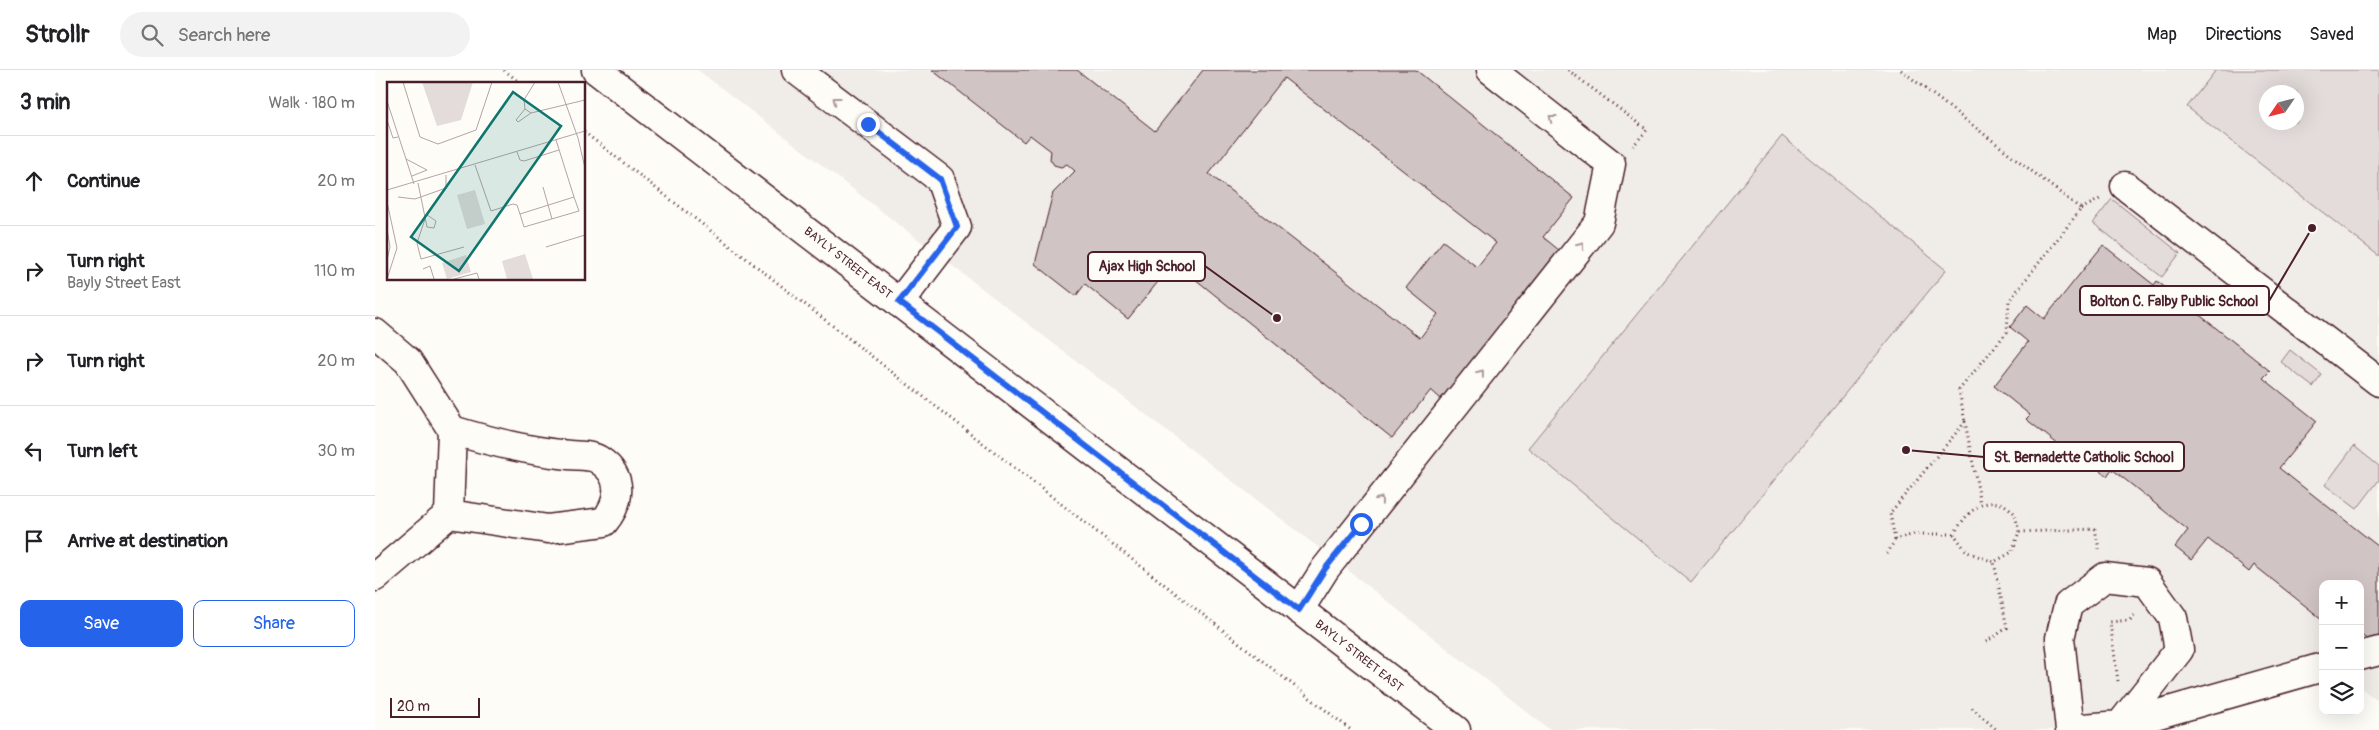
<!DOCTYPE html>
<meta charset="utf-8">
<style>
:root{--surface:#fff;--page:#f2f2f2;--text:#202124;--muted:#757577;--line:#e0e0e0;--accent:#2563eb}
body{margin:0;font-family:Pangolin,sans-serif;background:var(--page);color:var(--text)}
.controls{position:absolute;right:15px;bottom:15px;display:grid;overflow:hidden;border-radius:10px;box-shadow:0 5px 20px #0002}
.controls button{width:45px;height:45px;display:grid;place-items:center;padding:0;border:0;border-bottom:1px solid var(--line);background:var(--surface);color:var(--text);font:25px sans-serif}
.compass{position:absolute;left:1884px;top:15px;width:45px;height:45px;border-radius:50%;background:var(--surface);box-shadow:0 5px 20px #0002;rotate:235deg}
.scale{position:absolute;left:15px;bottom:12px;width:90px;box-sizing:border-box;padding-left:5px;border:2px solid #4a1f2b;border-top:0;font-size:14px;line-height:18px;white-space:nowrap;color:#4a1f2b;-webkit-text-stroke:4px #fdfcf7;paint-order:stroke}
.stop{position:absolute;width:15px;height:15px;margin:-11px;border:4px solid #2563eb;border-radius:50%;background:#fff}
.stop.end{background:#2563eb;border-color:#fff;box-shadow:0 1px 5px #0008}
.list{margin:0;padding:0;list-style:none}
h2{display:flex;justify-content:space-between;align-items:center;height:65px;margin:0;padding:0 20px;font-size:21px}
h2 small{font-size:16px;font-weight:400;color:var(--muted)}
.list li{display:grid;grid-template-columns:32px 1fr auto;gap:15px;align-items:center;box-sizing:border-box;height:90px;padding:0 20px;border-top:1px solid var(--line)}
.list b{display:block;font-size:19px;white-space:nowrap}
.list p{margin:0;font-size:16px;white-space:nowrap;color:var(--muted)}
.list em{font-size:16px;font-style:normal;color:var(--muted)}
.actions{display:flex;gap:10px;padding:15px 20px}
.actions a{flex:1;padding:11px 0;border:1px solid var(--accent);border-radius:10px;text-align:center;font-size:18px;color:var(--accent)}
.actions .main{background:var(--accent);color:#fff}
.icon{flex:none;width:28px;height:28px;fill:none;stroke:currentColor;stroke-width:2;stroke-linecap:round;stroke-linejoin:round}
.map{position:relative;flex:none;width:2004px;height:660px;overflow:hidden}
header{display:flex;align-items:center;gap:30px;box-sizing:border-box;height:70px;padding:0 25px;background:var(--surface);border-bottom:1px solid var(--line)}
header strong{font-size:24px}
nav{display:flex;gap:28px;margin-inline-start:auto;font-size:18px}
.search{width:350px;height:45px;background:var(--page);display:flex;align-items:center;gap:12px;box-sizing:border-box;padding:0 18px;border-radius:28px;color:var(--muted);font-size:19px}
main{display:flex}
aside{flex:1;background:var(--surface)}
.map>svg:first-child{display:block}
.built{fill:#f0ece8;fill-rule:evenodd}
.green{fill:#e3dcda;stroke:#967e82;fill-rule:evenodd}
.building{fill:#d0c5c4;stroke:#4a1f2b;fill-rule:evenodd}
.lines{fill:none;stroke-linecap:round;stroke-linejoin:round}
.minor-casing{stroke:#4a1f2b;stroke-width:31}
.major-casing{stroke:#4a1f2b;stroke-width:31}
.path{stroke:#4a1f2b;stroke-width:3;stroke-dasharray:1 4;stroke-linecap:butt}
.minor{stroke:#fdfcf7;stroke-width:28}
.major{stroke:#fdfcf7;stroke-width:28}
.oneway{stroke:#ac999b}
.route{stroke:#2563eb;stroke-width:6}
.labels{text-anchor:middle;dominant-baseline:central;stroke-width:4;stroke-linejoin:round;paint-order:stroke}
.street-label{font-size:12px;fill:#4a1f2b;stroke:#fdfcf7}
.inset-road{fill:none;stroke:#b5a4a5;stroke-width:1}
.view{fill:#0f766e;fill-opacity:0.15;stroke:#0f766e;stroke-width:2.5}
.inset-edge{fill:none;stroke:#4a1f2b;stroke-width:2.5}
.leader{fill:none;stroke:#4a1f2b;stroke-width:2}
.callout-dot{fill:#4a1f2b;stroke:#fdfcf7;stroke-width:2}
.callout{fill:#fdfcf7;stroke:#4a1f2b;stroke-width:2}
.callout-label{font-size:14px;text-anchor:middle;font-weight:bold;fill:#4a1f2b}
</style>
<header>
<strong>Strollr</strong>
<div class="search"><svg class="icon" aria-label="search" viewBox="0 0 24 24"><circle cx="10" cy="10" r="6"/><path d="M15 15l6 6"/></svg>Search here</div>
<nav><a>Map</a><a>Directions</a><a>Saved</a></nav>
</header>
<main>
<aside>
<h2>3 min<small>Walk · 180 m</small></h2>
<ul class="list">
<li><svg class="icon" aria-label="ahead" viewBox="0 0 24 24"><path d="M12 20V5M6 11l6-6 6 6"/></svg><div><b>Continue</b></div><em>20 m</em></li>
<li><svg class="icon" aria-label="right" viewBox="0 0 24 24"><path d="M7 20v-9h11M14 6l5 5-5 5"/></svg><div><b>Turn right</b><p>Bayly Street East</p></div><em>110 m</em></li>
<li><svg class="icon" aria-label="right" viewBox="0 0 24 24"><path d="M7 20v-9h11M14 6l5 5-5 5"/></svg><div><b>Turn right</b></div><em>20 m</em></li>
<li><svg class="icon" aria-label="left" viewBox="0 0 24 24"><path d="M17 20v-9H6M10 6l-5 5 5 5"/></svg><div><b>Turn left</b></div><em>30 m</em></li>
<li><svg class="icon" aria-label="arrive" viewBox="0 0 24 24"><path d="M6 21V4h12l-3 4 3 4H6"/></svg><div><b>Arrive at destination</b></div></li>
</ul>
<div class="actions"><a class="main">Save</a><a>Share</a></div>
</aside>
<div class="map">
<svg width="2004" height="660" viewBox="0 0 2004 660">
<rect width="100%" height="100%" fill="#fdfcf7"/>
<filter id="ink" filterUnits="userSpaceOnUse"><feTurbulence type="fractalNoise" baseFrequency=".02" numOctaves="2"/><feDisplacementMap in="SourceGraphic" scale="10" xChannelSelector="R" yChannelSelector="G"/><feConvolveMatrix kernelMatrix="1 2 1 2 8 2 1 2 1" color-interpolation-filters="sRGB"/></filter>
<g filter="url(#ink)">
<path class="built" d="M323 0H2004V632L1985 617V514H1948V596L1765 660H1175L969 497ZM1892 22H1922V52H1892Z"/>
<path class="green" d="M1841 0H2004V186L1812 37ZM1922 22V52H1892V22Z
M1407 66 1571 200 1316 512 1153 378Z
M1737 129 1805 183 1787 207 1718 153Z
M1915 280 1947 305 1938 317 1906 292Z
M1979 376 2004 396V410L1982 439 1950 415Z"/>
<path class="building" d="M557 0H702L780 61 828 0H1041L1199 128 1168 167 1185 181 1066 329 1056 320 1017 368 799 192 753 249 710 214 701 226 660 194 678 123 700 101 692 94 686 97 679 95 675 89 676 81 655 65 649 72ZM909 8 1121 173 1102 197 1068 171 1031 218 1063 244 1045 268 834 104Z
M1728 175 1779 215 1782 211 1895 301 1888 308 1942 351 1904 398 2004 477V567L1998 574 1985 564V514H1948V550L1879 495 1874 502 1833 469 1816 490 1800 477 1813 460 1737 399 1732 406 1697 379 1694 383 1651 349 1655 345 1619 316 1653 272 1635 257 1652 235 1669 249Z"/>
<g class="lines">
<defs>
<path id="minor" d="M421 0 565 109 582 157 524 233
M1750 116 2004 312
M0 263 33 291 77 360 74 444 0 507
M74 444 173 459 229 452C246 431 249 406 224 390 217 385 203 386 194 385 154 381 116 372 77 360
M924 540 950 499 1224 153 1236 94 1116 0
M1985 586 2004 581
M1745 655 1948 597
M1695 660 1685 568 1693 535 1730 507 1772 512 1798 548 1804 580 1745 655 1696 659"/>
<path id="major" d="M221 0 1081 660"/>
</defs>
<use href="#minor" class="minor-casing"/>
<use href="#major" class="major-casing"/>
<path class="path" d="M129 0 147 14
M1193 0 1272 60 1258 76
M1526 0 1706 139 1634 231 1632 262 1584 320 1590 352
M209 62 976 660
M1706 139 1725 129
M1579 464C1589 447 1604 427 1627 434 1632 436 1637 441 1640 444L1644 462
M1520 470 1515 443 1590 352 1606 435
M1512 484 1520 470 1539 464H1579L1592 482 1619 492
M1611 572 1632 558 1619 492 1637 482 1644 462 1720 459 1724 479
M1743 611 1735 552 1755 550 1759 545
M1597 638 1622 660"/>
<use href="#minor" class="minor"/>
<use href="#major" class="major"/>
</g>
<defs><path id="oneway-chevron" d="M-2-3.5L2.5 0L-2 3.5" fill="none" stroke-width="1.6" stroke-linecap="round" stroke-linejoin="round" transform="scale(1.25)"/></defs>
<g class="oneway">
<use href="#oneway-chevron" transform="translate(461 30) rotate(-143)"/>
<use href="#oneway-chevron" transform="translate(1177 48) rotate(-142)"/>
<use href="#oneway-chevron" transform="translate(1206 175) rotate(-52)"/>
<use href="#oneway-chevron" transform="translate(1106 303) rotate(-52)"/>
<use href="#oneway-chevron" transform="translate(1005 430) rotate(-52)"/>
</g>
</g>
<g class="lines" filter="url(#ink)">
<path class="route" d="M493 54 565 109 582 157 524 232 924 540 950 499 986 454"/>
</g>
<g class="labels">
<g class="street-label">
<text transform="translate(473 193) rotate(38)">BAYLY STREET EAST</text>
<text transform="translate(984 586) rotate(38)">BAYLY STREET EAST</text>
</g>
</g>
<g transform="translate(12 12)">
<rect width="198" height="198" fill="#fdfcf7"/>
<path d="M35 0H86L74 38 50 44ZM88 108 98 142 80 147 70 113ZM138 172 146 197H120L115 179ZM79 173 84 190 60 197 55 181Z" fill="#e3dcda"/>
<path class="inset-road" d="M16 0 33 55 51 62 89 48 105 0M148 0 137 18 138 27 144 31 198 18M171 0 191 56 198 86M0 19 19 77M138 27 129 38 131 40 144 31M0 38 6 56 11 55M130 70 133 78 137 79 172 68M88 83 104 129 126 122 130 123 133 132 187 115 169 58M25 94 40 88 19 77 27 102M31 101 40 145 47 146 49 139 40 133M156 105 165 137M0 108 198 49M11 115 28 117 59 106V93M0 120 10 166 0 197M133 132 137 145 192 129 187 115M38 137 30 161 34 177 77 165M0 147 3 165 0 178M159 165 198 153M36 187 43 184 47 197M67 197 90 191 92 197"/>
<path class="view" d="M126 10 174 44 72 189 24 155Z"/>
<rect width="198" height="198" class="inset-edge"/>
</g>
<path class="leader" d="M902 248L830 196M1937 158L1894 231M1531 380L1609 387"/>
<g class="callout-dot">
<circle cx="902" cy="248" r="5"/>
<circle cx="1937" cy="158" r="5"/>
<circle cx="1531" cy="380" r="5"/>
</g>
<g class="callout">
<rect x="713" y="182" width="117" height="29" rx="5"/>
<rect x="1705" y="216" width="189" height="29" rx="5"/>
<rect x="1609" y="372" width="200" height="29" rx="5"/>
</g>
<g class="callout-label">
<text x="772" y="201">Ajax High School</text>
<text x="1799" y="236">Bolton C. Falby Public School</text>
<text x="1709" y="392">St. Bernadette Catholic School</text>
</g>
</svg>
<div class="controls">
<button>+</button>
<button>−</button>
<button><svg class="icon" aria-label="layers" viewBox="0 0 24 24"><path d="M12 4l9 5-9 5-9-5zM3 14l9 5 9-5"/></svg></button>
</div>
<svg class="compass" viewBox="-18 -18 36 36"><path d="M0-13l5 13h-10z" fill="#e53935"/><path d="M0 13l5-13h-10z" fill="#757577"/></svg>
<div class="scale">20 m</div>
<div class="stop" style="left:986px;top:454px"></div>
<div class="stop end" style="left:493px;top:54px"></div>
</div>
</main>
